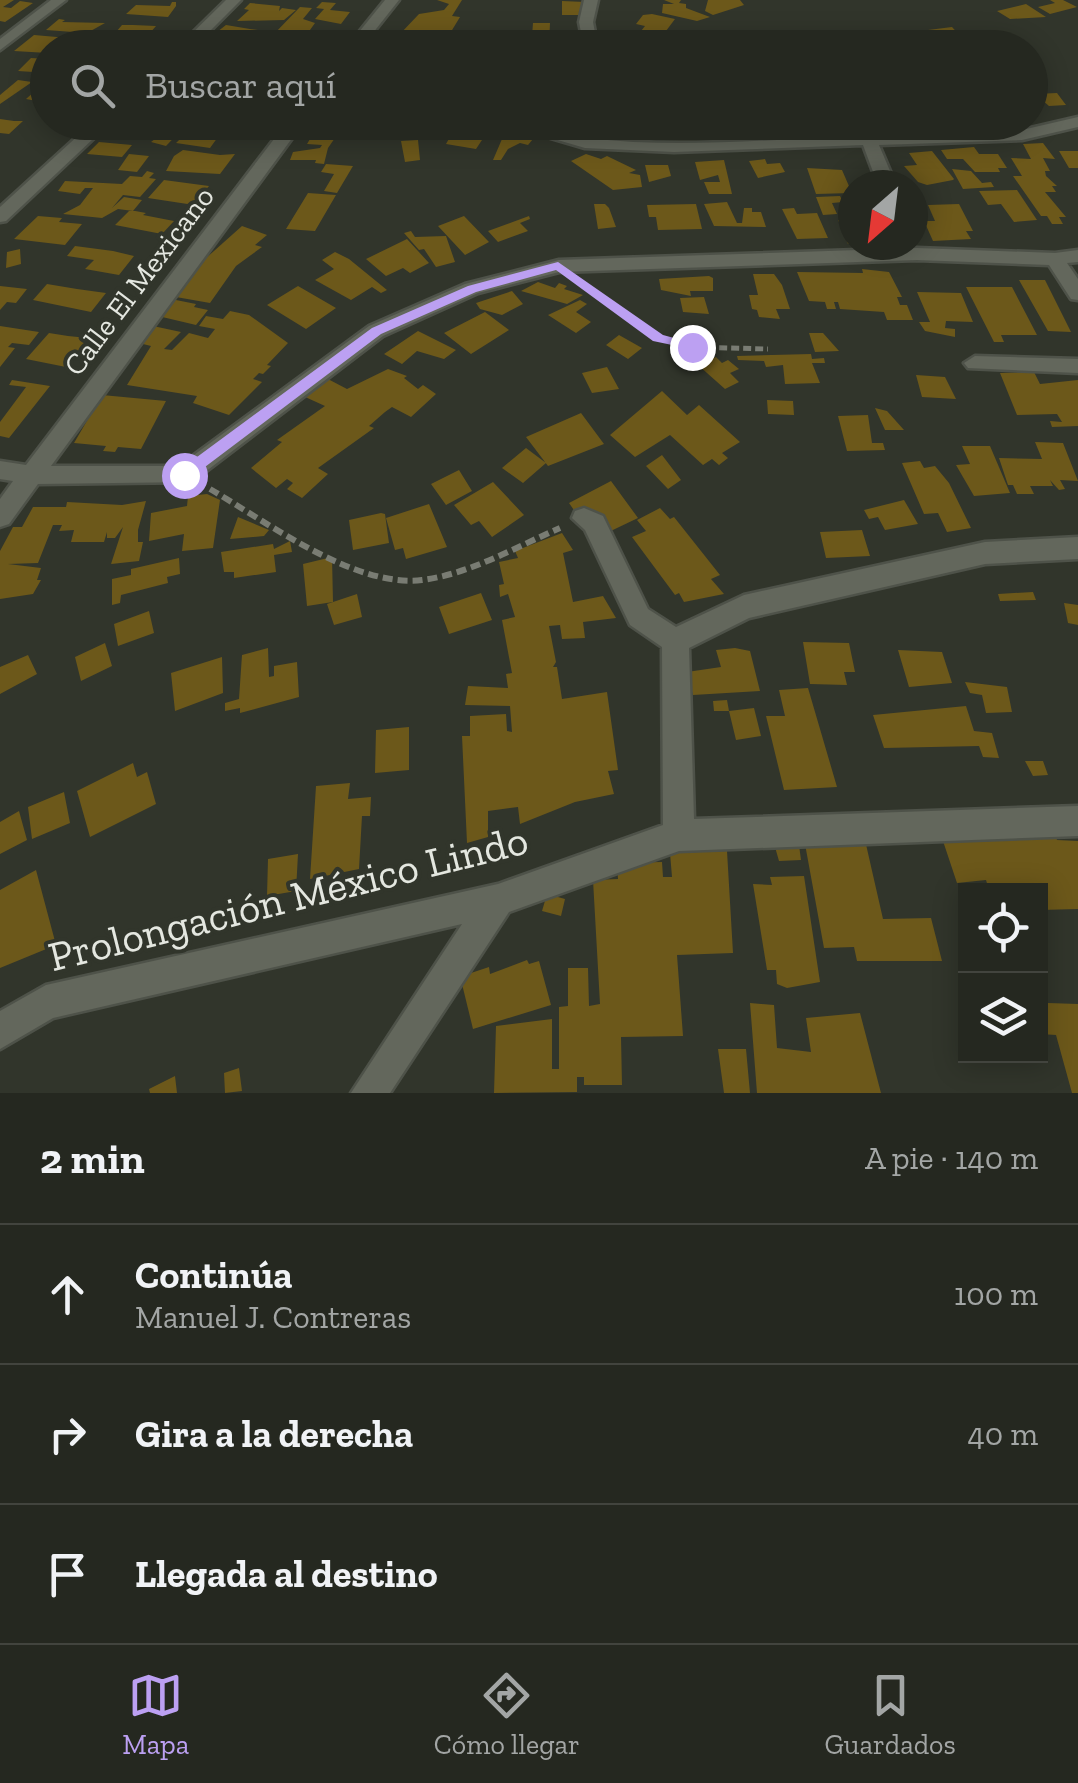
<!DOCTYPE html>
<html lang="es">
<meta charset="utf-8">
<style>
:root{--surface:#252820;--page:#2d3029;--text:#f1f3f6;--muted:#a3a6a5;--line:#42443e;--accent:#bca0f2}
body{margin:0;font-family:"Zilla Slab",serif;background:var(--page);color:var(--text)}
.controls{position:absolute;right:30px;bottom:30px;display:grid;overflow:hidden;border-radius:0px;box-shadow:0 5px 25px #0003}
.controls button{width:90px;height:90px;display:grid;place-items:center;padding:0;border:0;border-bottom:2px solid var(--line);background:var(--surface);color:var(--text);font:50px sans-serif}
.compass{position:absolute;left:838px;top:170px;width:90px;height:90px;border-radius:50%;background:var(--surface);box-shadow:0 5px 25px #0003;rotate:208deg}
.stop{position:absolute;width:30px;height:30px;margin:-22px;border:8px solid #bca0f2;border-radius:50%;background:#fff}
.stop.end{background:#bca0f2;border-color:#fff;box-shadow:0 2px 10px #0008}
.list{margin:0;padding:0;list-style:none}
h2{display:flex;justify-content:space-between;align-items:center;height:130px;margin:0;padding:0 40px;font-size:42px}
h2 small{font-size:32px;font-weight:400;color:var(--muted)}
.list li{display:grid;grid-template-columns:65px 1fr auto;gap:30px;align-items:center;box-sizing:border-box;height:140px;padding:0 40px;border-top:2px solid var(--line)}
.list b{display:block;font-size:38px;white-space:nowrap}
.list p{margin:0;font-size:32px;white-space:nowrap;color:var(--muted)}
.list em{font-size:32px;font-style:normal;color:var(--muted)}
.icon{flex:none;width:55px;height:55px;fill:none;stroke:currentColor;stroke-width:2;stroke-linecap:round;stroke-linejoin:round}
.map{position:relative;flex:none;width:1078px;height:1093px;overflow:hidden}
.search{position:absolute;background:var(--surface);box-shadow:0 5px 25px #0003;left:30px;right:30px;top:30px;height:110px;display:flex;align-items:center;gap:25px;box-sizing:border-box;padding:0 35px;border-radius:55px;color:var(--muted);font-size:38px}
.sheet{height:550px;background:var(--surface)}
nav{display:flex;justify-content:space-around;align-items:center;box-sizing:border-box;height:140px;border-top:2px solid var(--line);background:var(--surface);font-size:28px;color:var(--muted)}
nav a{display:grid;justify-items:center;gap:5px}
nav .on{color:var(--accent)}
.map>svg:first-child{display:block}
.building{fill:#6c581a}
.lines{fill:none;stroke-linecap:round;stroke-linejoin:round}
.street-casing{stroke:#4e5249;stroke-width:5}
.path-far1{stroke:#797c73;stroke-width:5;stroke-dasharray:8 4;stroke-linecap:butt}
.path{stroke:#797c73;stroke-width:6;stroke-dasharray:10 5;stroke-linecap:butt}
.street{fill:#63675c;fill-rule:evenodd}
.route{fill:#bca0f2}
.labels{text-anchor:middle;dominant-baseline:central;stroke-width:8;stroke-linejoin:round;paint-order:stroke}
.far-street-label{font-size:30px;fill:#e4e7e0;stroke:#31352b}
.near-street-label{font-size:42px;fill:#e4e7e0;stroke:#31352b}
</style>
<div class="map">
<svg width="1078" height="1093" viewBox="0 0 1078 1093">
<rect width="100%" height="100%" fill="#31352b"/>
<path class="building" d="M0 0H14L3 7 11 8 20 1 33 3 5 22 0 21Z
M437 0H462L452 16 460 17 446 40 442 39 436 48H400L408 37 430 40 407 35 398 48H374L385 34 399 35 419 14 444 10 449 4Z
M664 0H681L679 3 686 4V8L710 17 697 21 662 13 663 4H674Z
M708 0H740L744 5 713 15 705 11Z
M1050 0H1063L1077 7 1050 14 1038 7 1055 3Z
M562 1 585 2V7H580L583 15H562Z
M172 2H176V6L168 17 126 14 136 5 170 6Z
M322 2 336 3 330 10 350 12 341 24 315 19 324 9 316 8Z
M250 3 280 6 279 11 282 8 296 10 284 20 237 21 249 10 244 9Z
M1026 4 1046 17 1010 19 997 11Z
M300 7 312 8 303 19 315 23 305 37 289 39 274 34Z
M652 14 675 19 663 35 654 33 667 38 659 48H636L649 33 641 31 645 26 636 24 643 15Z
M59 19 65 20 62 22 105 23 87 33 46 30Z
M533 23H550L549 44 522 42V36H532Z
M122 25H133L156 26 150 33 116 32Z
M226 25 250 29 258 30 242 36 217 32Z
M952 27 962 38 930 39 920 31Z
M34 35 57 37 85 39 77 48H48V53L14 51Z
M31 58 48 59V73L18 71Z
M18 80 32 82 0 104V95Z
M44 83 48 84V97L42 102 26 99Z
M1057 93 1066 105 1049 106 1035 94Z
M0 119 14 121H23L9 134 0 133Z
M158 122H189L166 146 151 142 164 132 148 130Z
M385 122 401 126 436 122 428 136H413Z
M608 122H633V132L613 135Z
M456 126 488 131 476 149 446 144Z
M200 128 214 131 208 135 218 137 210 148 176 143 187 132 195 133Z
M505 132 533 139 528 145 520 143 508 149 501 160H493Z
M313 134 337 135 328 148 324 164 315 163 316 160H290L293 152 320 148 322 145 307 144Z
M418 140 420 160 405 162 401 141Z
M99 142 132 145 122 157 87 154Z
M1043 143 1055 159 1043 158 1050 171H1045L1046 176 1057 186H1052L1056 192H1045L1066 217H1059L1063 224H1052L1047 216H1041L1013 176H1022L1011 158 1031 159 1023 144Z
M974 147 979 154H998L1007 168H998L1000 172H975L963 159H947L941 150Z
M183 150 220 155 235 154 220 174 166 171 174 156Z
M932 151 954 179 953 180 927 185 918 182 904 166 917 165 909 153Z
M1059 151H1078V168H1069Z
M129 154 149 156 137 172 118 170Z
M586 154 601 159 607 156 636 170 629 173 640 175 642 187 613 190 571 161Z
M765 159 767 164 780 163 785 172 758 178 749 161Z
M724 160 732 194H709L704 182H720L718 175 700 180 695 162Z
M326 164 353 166 337 193 324 191 334 174 321 172Z
M645 165H668L671 176 649 182Z
M807 168 842 170 852 193 816 194Z
M952 169 971 171 982 183 991 182 994 187 963 189Z
M147 171 154 173 149 178 156 179 140 197 123 195 112 208 124 197 142 200 133 211 118 209 102 218 63 214 80 205 93 188H85L80 194 58 191 65 181 122 184 130 176 142 177Z
M164 180 209 186 194 205 148 198Z
M1017 190 1037 220 1014 222 1001 204 988 205 979 191Z
M308 193 336 195 315 231 286 229Z
M840 196 843 202 832 203 837 214 823 215 816 197Z
M727 202 737 223H742L744 208H752V212H761L766 227 714 226 704 204Z
M594 204H605L609 208 616 227 598 229Z
M696 204 702 229 658 230 656 217H649L647 205Z
M959 204 973 231H966L971 239 933 241 924 221H935L928 205Z
M794 208 797 214 817 213 828 238 797 239 782 209Z
M130 210 146 213 143 215 174 221 162 234 115 225Z
M38 216 62 218 59 222 82 224 65 245 14 239Z
M464 216 489 242 465 255 438 226Z
M529 216 530 219 520 223 528 231 498 242 488 231Z
M838 220H853V243L848 244Z
M242 226 267 235 255 245 262 247 236 266 210 303 176 297 205 259Z
M411 231 415 237 446 236 455 262 436 267 424 249 419 250 404 233Z
M407 239 429 263 410 273 403 268 386 276 366 259Z
M75 246 113 251 134 256 119 275 85 269 94 260 67 256Z
M20 249 21 264 6 268 7 252Z
M335 252 349 259 387 290 381 293 372 287 351 300 315 280 334 269 322 260Z
M862 269 889 272 902 297H897L900 305H907L913 320H887L884 312 840 309 838 302H834L836 309H827L825 302 809 301 797 272 863 273Z
M753 274H774L782 285 790 309H776L780 319 759 317 757 310 752 309 749 295H758Z
M709 276 713 278V291H690L691 296 661 290 659 279Z
M1019 280H1045L1071 332 1048 331Z
M538 282 555 288 559 283 567 286 564 289 583 295 567 304 521 291Z
M47 284 77 289 106 293 91 312 33 300Z
M0 286 27 289 16 303 7 302 0 310Z
M298 286 336 308 306 329 267 305Z
M966 287H1012L1037 335H1001L1004 342H994Z
M512 291 523 304 502 315 480 309 476 303Z
M917 292 961 293 973 322 946 321 945 328 955 329V337L925 331 919 322H930Z
M704 297 709 314 683 312 680 298Z
M171 299 196 304 194 307 208 310 196 325 158 316Z
M580 300 587 304 576 312 591 322 576 333 548 315Z
M230 311 249 315 288 343 267 365 271 366 263 374 259 373 253 379 262 382 229 415 193 403 197 396 127 385 151 346 139 343 153 326 181 332 164 349 172 350 189 333 208 338 215 329 199 326 206 316 223 319Z
M485 312 509 330 471 354 444 333Z
M0 326 39 332 29 345 12 343 8 347 15 348 0 367Z
M418 331 456 350 444 359 417 351 402 364 384 354Z
M49 333 68 336 88 338 66 367 26 359Z
M809 333H823L839 351 815 352Z
M619 335 642 348 628 359 606 345Z
M811 354 812 359 824 358 825 363H812L820 383 785 384 783 365 766 367 764 361 738 360 737 356Z
M716 357 722 363 728 360 739 369 730 373 739 382 725 389 698 365Z
M607 367 619 389 592 393 582 373Z
M388 369 407 376 404 378 418 389 423 385 436 394 411 417 392 407 385 412 369 426 374 428 318 468 328 474 302 498 287 489 293 483 287 479 276 488 251 468 282 442 277 440 325 406 303 396 326 378 347 389Z
M1034 372 1040 384 1078 380V426L1052 427 1050 421 1062 422 1057 414 1017 415 1000 373Z
M916 375 945 377 956 399 922 397Z
M12 380 50 386 9 438 0 436V422L26 387 9 385Z
M662 391 687 415 699 405 740 442 722 453 728 458 719 465 712 459 703 465 670 435 635 457 610 435Z
M102 395 166 401 141 449 118 447 115 452 103 451 106 446 74 443Z
M767 400 793 401 794 415 768 414Z
M875 408 887 411 904 430H885Z
M581 413 604 444 548 466 526 437Z
M868 415 872 443H883L885 450 847 451 838 416Z
M1035 442 1063 443 1078 481 1060 480 1065 489 1059 490 1050 480 1053 486H1030L1034 494H1017L1013 485H1008L999 458 1042 459Z
M962 446H990L1010 493 974 496 956 465 970 464Z
M526 448 546 463 523 483 502 468Z
M662 455 681 480 668 489 646 466Z
M920 461 924 468 935 466 949 483 971 528 947 532 938 513 924 514 902 463Z
M459 470 472 491 446 505 431 484Z
M611 481 638 518 594 539 569 503Z
M493 482 524 515 492 537 479 521 471 525 454 505Z
M207 494 220 500 213 548 182 551 184 534 149 541 151 513 187 506 188 496Z
M904 500 918 524 885 530 878 517 869 519 864 510Z
M146 501 138 530V542H143L139 561 111 564 123 527 115 538H107V532L104 542H71L74 530 59 531 62 525H53L38 563 8 564 41 568 37 580H41L33 594 0 599V551L13 527H22L33 507H66L67 502 122 505Z
M429 504 447 547 406 559 403 548 395 550 386 518Z
M660 508 670 519 674 517 720 575 711 579 724 594 684 602 679 593 675 595 632 537 646 531 637 520Z
M381 513 385 514 389 543 353 550 349 520Z
M238 517 269 530 264 536 230 539Z
M862 530 870 556 826 558 820 532Z
M562 533 573 550 563 553 573 602 603 596 616 618 583 622 585 638 562 639 560 625 549 626 556 662 553 667H557L562 699 607 692 618 770 608 771 614 794 575 802 520 824 518 807 488 811V837L467 843 462 736H470V716L506 714 507 731 512 732 510 706 465 705 468 686 508 688 506 674 512 673 502 620 515 617 508 594 500 597 499 585 504 584 499 562 518 558 515 551Z
M290 541 292 552 274 555 276 572 234 578V572H224L221 552 273 544 274 549Z
M332 557 333 602 307 606 303 564Z
M179 558 180 574 167 577 168 583 121 595 120 603 112 605V579L131 575V569Z
M1033 592 1036 600 1000 601 998 594Z
M481 593 492 620 449 634 439 607Z
M357 594 362 617 334 625 327 604Z
M1064 603 1078 605V625L1068 623Z
M149 611 154 633 118 646 114 624Z
M803 642 849 643 855 672H844L847 685 810 684Z
M105 643 112 666 81 681 75 657Z
M268 648 269 677 274 676V666L297 662 299 697 240 713V708L225 711V703L239 699 242 655Z
M735 648 750 651 760 691 693 695 687 672 721 667 716 650Z
M898 650 942 652 952 683 909 687Z
M28 655 37 674 0 694V667Z
M222 657 223 693 175 711 171 673Z
M965 682 1007 687 1012 712 986 713 982 695 970 693Z
M808 688 837 787 784 790 766 716H785L779 690Z
M727 700 729 711 754 708 761 736 736 740 729 711H714L713 701Z
M966 706 974 731 992 733 999 758 983 757 979 746 884 748 873 715Z
M409 727V770L375 773 376 730Z
M1025 761H1043L1048 775 1033 776Z
M133 763 137 777 147 772 156 804 90 837 77 791Z
M350 783 348 799 371 797 370 816H362L359 869 310 879 316 786Z
M64 792 70 823 32 839 28 807Z
M19 811 27 840 0 854V822Z
M1055 834 1057 840 1078 841V909L1040 910V891L989 890 986 880 957 883 942 838Z
M865 840 883 919 931 918 942 961H857L854 947 824 948 805 844Z
M799 845 801 860 779 861 775 847Z
M727 851 733 953 677 955 683 1036 621 1037 622 1085H584V1077H577V1092L494 1093 496 1026 552 1019V1069H559V1007L568 1006V968H588L589 1006 600 1004 593 880 618 879 617 863 662 862 663 877H672L670 853Z
M298 854 296 891 267 896 268 859Z
M36 870 56 945 0 968V890Z
M804 876 820 982 787 988 777 984 776 970H767L753 884 772 885 770 877Z
M547 894 565 899 561 916 542 911Z
M527 960 529 964 539 961 551 1005 473 1029 462 984 468 974 489 967 490 974Z
M1040 981 1048 1003 1078 1004V1093H1072L1056 1035 1040 1034Z
M750 1003 774 1005 777 1048 811 1052 806 1018 860 1013 881 1093H757Z
M718 1049H746L750 1093H724Z
M239 1068 242 1091 225 1093 224 1073Z
M175 1076 177 1093H150L149 1089Z"/>
<g class="lines">
<defs>
<path id="street" d="M51 0H66L0 50V39Z
M226 0H241L193 48H177Z
M385 0H399L361 48H346Z
M584 0H598L593 22 598 48H584L579 22Z
M1078 117V127L1022 140 879 145 896 185H878L863 145 674 152 585 148 496 122C529 122 556 134 588 138 677 149 770 139 859 136L857 122H869L875 135 1022 130Z
M93 122H111L6 221 0 222V207Z
M287 122H304L51 466H179L369 326 465 284 559 260 917 248 1055 253 1078 250V262L1067 263 1078 279V300L1071 299 1049 265 917 260 559 272 478 293 383 336 192 482 38 484 9 524 0 527V499L13 481 0 479V461L26 465Z
M975 356 1078 359V373L968 368 964 363Z
M584 508 603 516 648 609 676 627 744 595 985 542 1078 537V559L985 564 749 618 689 648 694 819 1078 806V836L679 851 509 912 390 1093H351L462 924 53 1018 0 1049V1011L46 985 498 884 663 825 662 647 630 625 585 530 572 518 575 511Z"/>
</defs>
<use href="#street" class="street-casing"/>
<path class="path-far1" d="M592 290 658 338 691 347 768 349"/>
<path class="path" d="M210 489C267 522 354 588 422 580 470 574 516 547 560 528"/>
<use href="#street" class="street"/>
</g>
<path class="route" d="M558 262 663 335 696 344V350L653 341 556 270 476 292 381 334 189 479H178V471L372 328 468 286Z"/>
<g class="labels">
<g class="far-street-label">
<text transform="translate(139 281) rotate(-53)">Calle El Mexicano</text>
</g>
<g class="near-street-label">
<text transform="translate(288 898) rotate(-14)">Prolongación México Lindo</text>
</g>
</g>
</svg>
<div class="controls">
<button><svg class="icon" aria-label="locate" viewBox="0 0 24 24"><circle cx="12" cy="12" r="6"/><path d="M12 2v4M12 18v4M2 12h4M18 12h4"/></svg></button>
<button><svg class="icon" aria-label="layers" viewBox="0 0 24 24"><path d="M12 4l9 5-9 5-9-5zM3 14l9 5 9-5"/></svg></button>
</div>
<svg class="compass" viewBox="-18 -18 36 36"><path d="M0-13l5 13h-10z" fill="#e53935"/><path d="M0 13l5-13h-10z" fill="#a3a6a5"/></svg>
<div class="stop" style="left:184px;top:475px"></div>
<div class="stop end" style="left:692px;top:347px"></div>
<div class="search"><svg class="icon" aria-label="search" viewBox="0 0 24 24"><circle cx="10" cy="10" r="6"/><path d="M15 15l6 6"/></svg>Buscar aquí</div>
</div>
<section class="sheet">
<h2>2 min<small>A pie · 140 m</small></h2>
<ul class="list">
<li><svg class="icon" aria-label="ahead" viewBox="0 0 24 24"><path d="M12 20V5M6 11l6-6 6 6"/></svg><div><b>Continúa</b><p>Manuel J. Contreras</p></div><em>100 m</em></li>
<li><svg class="icon" aria-label="right" viewBox="0 0 24 24"><path d="M7 20v-9h11M14 6l5 5-5 5"/></svg><div><b>Gira a la derecha</b></div><em>40 m</em></li>
<li><svg class="icon" aria-label="arrive" viewBox="0 0 24 24"><path d="M6 21V4h12l-3 4 3 4H6"/></svg><div><b>Llegada al destino</b></div></li>
</ul>
</section>
<nav>
<a class="on"><svg class="icon" aria-label="map" viewBox="0 0 24 24"><path d="M3 6l6-2 6 2 6-2v14l-6 2-6-2-6 2zM9 4v14M15 6v14"/></svg>Mapa</a>
<a><svg class="icon" aria-label="directions" viewBox="0 0 24 24"><path d="M12 3l9 9-9 9-9-9zM9 14v-3h6M13 9l2 2-2 2"/></svg>Cómo llegar</a>
<a><svg class="icon" aria-label="saved" viewBox="0 0 24 24"><path d="M7 4h10v16l-5-4-5 4z"/></svg>Guardados</a>
</nav>
